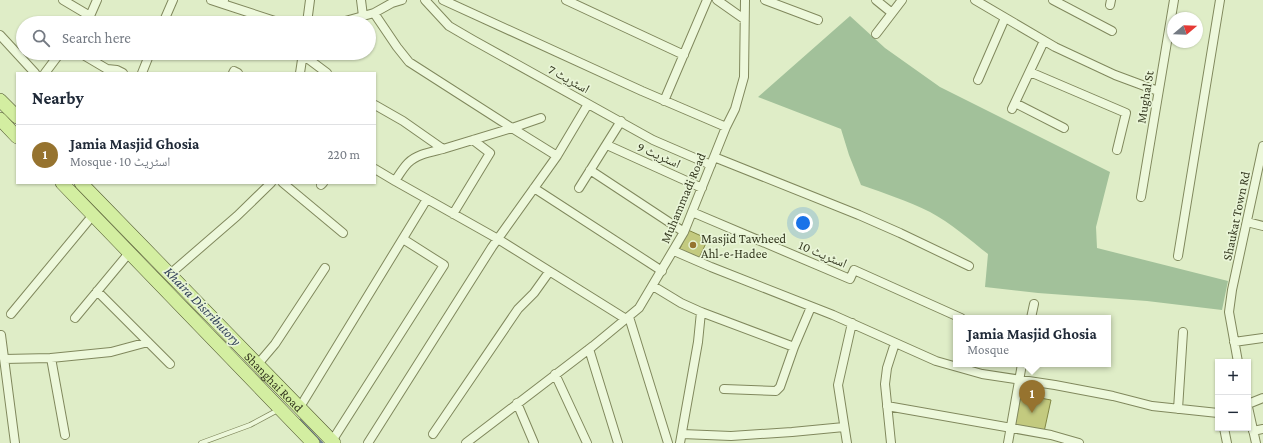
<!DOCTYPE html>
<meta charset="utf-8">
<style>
:root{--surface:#fff;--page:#f6f6f7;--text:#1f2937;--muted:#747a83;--line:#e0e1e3;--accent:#96732f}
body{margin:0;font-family:"Crimson Pro","Noto Naskh Arabic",serif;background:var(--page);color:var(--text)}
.controls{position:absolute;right:12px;bottom:12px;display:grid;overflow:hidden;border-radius:0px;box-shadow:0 1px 3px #0004}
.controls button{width:36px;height:36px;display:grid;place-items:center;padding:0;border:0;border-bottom:1px solid var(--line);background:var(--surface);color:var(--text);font:20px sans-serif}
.compass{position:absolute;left:1167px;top:12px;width:36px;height:36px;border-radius:50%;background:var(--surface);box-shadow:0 1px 3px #0004;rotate:71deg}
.you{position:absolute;left:803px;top:223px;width:14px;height:14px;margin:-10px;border:3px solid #fff;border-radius:50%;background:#1a73e8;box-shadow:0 0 0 6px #1a73e833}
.badge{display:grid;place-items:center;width:26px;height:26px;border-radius:50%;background:var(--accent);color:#fff;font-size:13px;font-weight:700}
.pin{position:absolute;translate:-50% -33px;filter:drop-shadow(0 1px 2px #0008)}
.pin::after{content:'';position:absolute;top:21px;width:14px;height:12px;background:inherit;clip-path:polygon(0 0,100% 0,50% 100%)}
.popup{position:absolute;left:953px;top:315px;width:158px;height:52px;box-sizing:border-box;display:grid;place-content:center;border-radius:0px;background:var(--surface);filter:drop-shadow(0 1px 3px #0005);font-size:13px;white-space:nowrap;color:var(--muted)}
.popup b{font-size:15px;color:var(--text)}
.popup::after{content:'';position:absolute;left:50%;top:100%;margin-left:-8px;border:8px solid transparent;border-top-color:var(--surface)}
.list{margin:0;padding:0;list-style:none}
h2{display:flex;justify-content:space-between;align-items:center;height:52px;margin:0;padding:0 16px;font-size:17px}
h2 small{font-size:13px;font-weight:400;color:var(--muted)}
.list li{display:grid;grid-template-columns:26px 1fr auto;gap:12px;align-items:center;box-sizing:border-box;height:60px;padding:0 16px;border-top:1px solid var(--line)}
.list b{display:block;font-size:15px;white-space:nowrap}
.list p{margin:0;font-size:13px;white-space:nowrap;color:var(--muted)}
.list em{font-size:13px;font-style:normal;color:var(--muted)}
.icon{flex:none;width:22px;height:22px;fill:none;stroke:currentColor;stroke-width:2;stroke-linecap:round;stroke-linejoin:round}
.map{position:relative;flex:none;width:1263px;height:443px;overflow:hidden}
.search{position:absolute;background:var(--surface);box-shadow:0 1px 3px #0004;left:16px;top:16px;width:360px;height:44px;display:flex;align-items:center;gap:10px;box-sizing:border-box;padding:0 14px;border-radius:22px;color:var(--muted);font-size:15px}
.panel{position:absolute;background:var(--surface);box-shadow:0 1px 3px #0004;left:16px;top:72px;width:360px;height:112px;border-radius:0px}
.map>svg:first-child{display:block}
.cemetery{fill:#a2c19a}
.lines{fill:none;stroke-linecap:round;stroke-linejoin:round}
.stream{stroke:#6f8290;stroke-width:2.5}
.building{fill:#c3ca7f;stroke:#828744}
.lane-casing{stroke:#80885d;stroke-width:5.5}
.street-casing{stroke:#80885d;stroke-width:10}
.primary-casing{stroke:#515731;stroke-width:14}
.lane{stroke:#edf8db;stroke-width:4}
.street{stroke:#edf8db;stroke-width:8}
.primary{stroke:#d3eea1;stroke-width:13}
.poi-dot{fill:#96732f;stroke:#e9f5d7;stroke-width:1.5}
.labels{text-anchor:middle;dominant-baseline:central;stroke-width:3.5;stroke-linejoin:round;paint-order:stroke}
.street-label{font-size:13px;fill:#353920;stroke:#e9f5d7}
.poi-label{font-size:13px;fill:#353920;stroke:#e9f5d7;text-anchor:start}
.water-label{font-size:14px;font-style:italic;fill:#304058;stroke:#e9f5d7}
</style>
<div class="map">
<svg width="1263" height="443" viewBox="0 0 1263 443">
<rect width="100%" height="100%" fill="#dfedc7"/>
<path class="cemetery" d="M850 16 885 48 940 87 1110 172 1096 227 1097 248 1228 281 1222 310 1147 301 1038 293 985 287 988 254C970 240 951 223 930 212 908 201 884 193 861 185L849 155 841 129 758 97Z"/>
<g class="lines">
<path class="stream" d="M300 420 322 443"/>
</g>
<path class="building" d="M688 230 708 239 698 260 679 251Z
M1019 394 1051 400 1044 432 1013 426Z"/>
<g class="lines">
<defs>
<path id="lane" d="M201 443 250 425 278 410"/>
<path id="street" d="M63 0 90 16
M211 0 223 4
M224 0 223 4 281 23
M361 0 363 16
M425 0 449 26 473 40 653 140 711 165
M443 0 642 91 726 127
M566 0 684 55
M717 0 744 19
M765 0 818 20
M876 0 892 13
M975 0 1055 47 1115 75 1158 91
M1053 0 1112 31
M1110 5 1111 0
M374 13 392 3 402 0
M84 23 90 16 97 0
M163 23 173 0
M307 23 310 0
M338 23 374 13 397 47 409 62 512 128 541 118
M876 34 902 0
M0 35 35 73
M80 53 107 69 117 70 123 73
M303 55 327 73
M1030 72 1126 113 1117 150
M45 73 60 53
M142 73 150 53
M233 73 234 71 238 73
M300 73 303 53
M978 80 1005 18
M664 101 707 0
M1015 103 1064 128
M375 105 403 121 443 149 512 128 557 156
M1012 109 1044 41
M607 145 702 188
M443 149C431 152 417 154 408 163 403 168 399 175 395 181L498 239 626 319
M714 157 859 215 900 233 969 266
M375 169 395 181
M590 170 684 232
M283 183 343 233
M321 185 323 183
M534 188 662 271
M579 188 621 121
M1141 197 1174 0
M692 212 850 279 854 270 961 318
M453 214 490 153 473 140
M1247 222 1263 226
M674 251 711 267 833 315 936 361 982 374 1055 385 1113 396 1152 406 1218 413
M1178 256 1220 0
M170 274 237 216 271 183
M653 286 681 303 701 312 794 347
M97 291 170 364
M11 314 93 215
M629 317 668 443
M75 318 129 253
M1031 318 1034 304
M1 335 15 443
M1234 342 1263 338
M589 349 618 443
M51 358 65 435
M4 359 51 358 111 352 148 342
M1238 362 1229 312 1232 290 1263 146
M258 364 275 344 325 268
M555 374 587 443
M724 389 776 391 780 387 794 347 811 307
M517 403 534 443
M1248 404 1263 398
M887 406 1051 435 1079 443
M300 407 427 199
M1248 407 1256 443
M1178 409 1183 332
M1224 428 1227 443
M1253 431 1263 429
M433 434 518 309 534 293 549 272
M682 434 731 436 792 432 844 427
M332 441 444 265 403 239
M368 443 492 247 557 156 588 104
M466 443 593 346 639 308 684 232 726 127 735 109 744 77 745 0
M680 443 698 342 701 312
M847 443 838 385 852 323
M891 443 885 384 887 368 895 343
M1008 443 1022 364"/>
<g id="primary">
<path d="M0 100 17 117"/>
<path d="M0 119 17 137"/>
<path d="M62 183 313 443"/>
<path id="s1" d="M81 183 334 443"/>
</g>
</defs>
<use href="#lane" class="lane-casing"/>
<use href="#street" class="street-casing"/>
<use href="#primary" class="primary-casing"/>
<use href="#lane" class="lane"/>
<use href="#street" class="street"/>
<use href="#primary" class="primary"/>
</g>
<circle class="poi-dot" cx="693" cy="245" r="4"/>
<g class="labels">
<g class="street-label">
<text transform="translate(569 79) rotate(29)">اسٹریٹ 7</text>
<text transform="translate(1145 97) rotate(-81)">Mughal St</text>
<text transform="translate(659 155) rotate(24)">اسٹریٹ 9</text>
<text transform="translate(683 198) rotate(-67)">Muhammadi Road</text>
<text transform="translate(1236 216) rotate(-78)">Shaukat Town Rd</text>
<text transform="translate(823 254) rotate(23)">اسٹریٹ 10</text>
<text stroke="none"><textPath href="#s1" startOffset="277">Shanghai Road</textPath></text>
</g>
<g class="poi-label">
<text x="701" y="238">Masjid Tawheed<tspan x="701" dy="15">Ahl-e-Hadee</tspan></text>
</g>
<g class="water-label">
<text transform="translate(203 306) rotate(46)">Khaira Distributory</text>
</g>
</g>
</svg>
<div class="controls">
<button>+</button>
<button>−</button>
</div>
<svg class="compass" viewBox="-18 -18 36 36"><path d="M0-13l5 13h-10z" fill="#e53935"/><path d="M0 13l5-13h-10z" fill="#747a83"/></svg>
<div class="you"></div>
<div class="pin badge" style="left:1032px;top:413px">1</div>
<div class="popup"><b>Jamia Masjid Ghosia</b>Mosque</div>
<div class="search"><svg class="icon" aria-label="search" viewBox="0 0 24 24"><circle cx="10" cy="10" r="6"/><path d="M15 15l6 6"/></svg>Search here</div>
<section class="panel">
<h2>Nearby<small></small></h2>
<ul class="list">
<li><span class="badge">1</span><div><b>Jamia Masjid Ghosia</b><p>Mosque · اسٹریٹ 10</p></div><em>220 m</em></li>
</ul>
</section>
</div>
